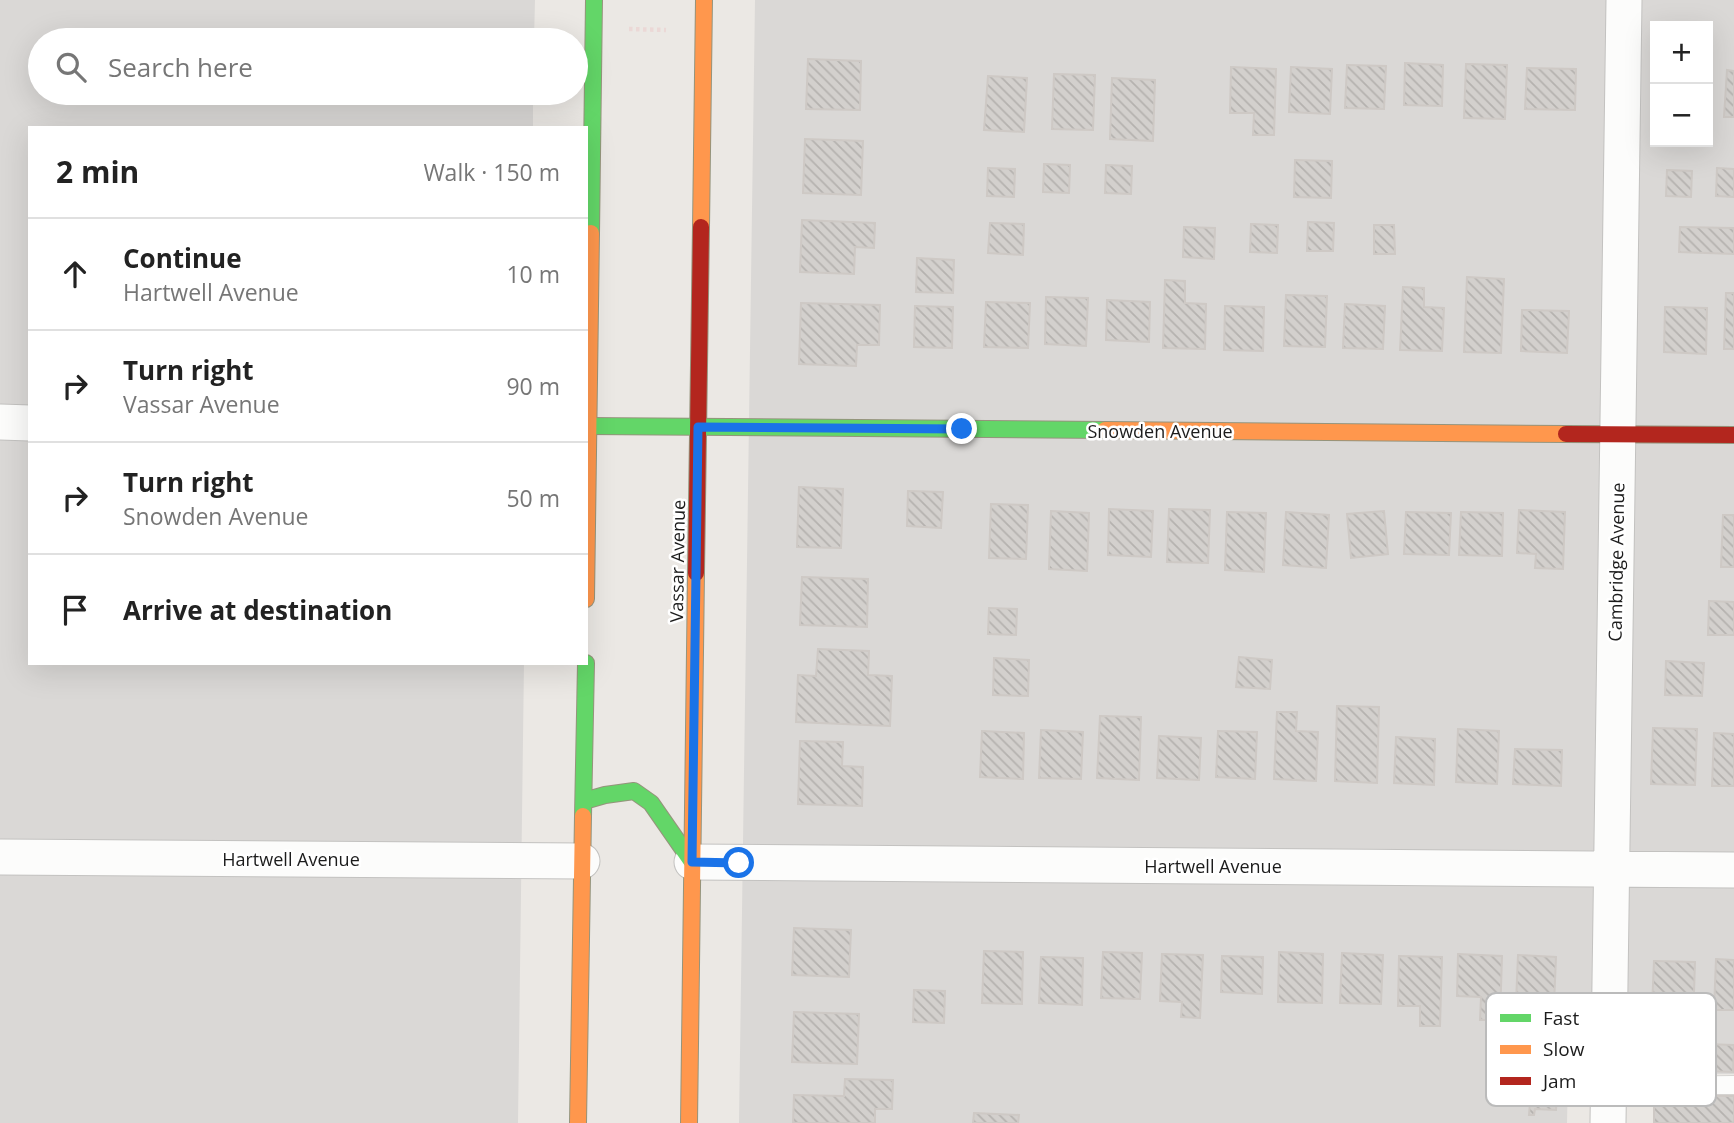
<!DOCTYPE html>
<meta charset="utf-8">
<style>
:root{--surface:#fff;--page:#f6f6f6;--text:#222;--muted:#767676;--line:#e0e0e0}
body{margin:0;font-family:"Open Sans",sans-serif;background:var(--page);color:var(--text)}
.controls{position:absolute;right:21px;top:21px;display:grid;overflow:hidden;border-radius:0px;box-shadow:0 7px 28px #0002}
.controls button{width:63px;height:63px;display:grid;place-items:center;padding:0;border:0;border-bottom:2px solid var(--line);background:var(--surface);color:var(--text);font:35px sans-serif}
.stop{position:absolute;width:21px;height:21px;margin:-16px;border:5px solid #1a73e8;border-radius:50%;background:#fff}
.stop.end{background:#1a73e8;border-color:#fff;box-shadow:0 2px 7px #0008}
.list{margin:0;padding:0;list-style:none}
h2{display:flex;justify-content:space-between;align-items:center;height:91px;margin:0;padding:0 28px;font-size:30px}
h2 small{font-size:23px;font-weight:400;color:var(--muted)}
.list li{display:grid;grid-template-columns:46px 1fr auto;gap:21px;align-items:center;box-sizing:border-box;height:112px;padding:0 28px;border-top:2px solid var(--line)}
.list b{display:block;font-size:26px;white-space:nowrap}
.list p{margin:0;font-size:23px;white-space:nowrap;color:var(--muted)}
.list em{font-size:23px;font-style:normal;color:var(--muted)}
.icon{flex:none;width:38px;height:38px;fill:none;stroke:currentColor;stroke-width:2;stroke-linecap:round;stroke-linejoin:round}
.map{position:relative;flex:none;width:1734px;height:1123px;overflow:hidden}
.search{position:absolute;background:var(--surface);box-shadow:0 7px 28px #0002;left:28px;top:28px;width:560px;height:77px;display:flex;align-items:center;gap:18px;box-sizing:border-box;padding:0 24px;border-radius:38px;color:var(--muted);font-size:26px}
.panel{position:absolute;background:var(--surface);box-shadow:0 7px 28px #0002;left:28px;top:126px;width:560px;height:539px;border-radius:0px}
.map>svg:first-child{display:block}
.residential{fill:#dad8d6;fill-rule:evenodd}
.building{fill:url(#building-back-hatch);stroke:#cec9c5;stroke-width:2}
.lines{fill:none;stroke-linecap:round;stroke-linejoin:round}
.lane-casing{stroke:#c3c2c0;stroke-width:19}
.street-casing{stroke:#c3c2c0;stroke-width:37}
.fast-casing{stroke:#95947c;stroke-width:18}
.slow-casing{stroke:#95947c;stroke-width:18}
.jam-casing{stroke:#95947c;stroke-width:18}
.path{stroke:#ebd8d6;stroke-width:4.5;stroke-dasharray:3.5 3.5;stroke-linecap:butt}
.lane{stroke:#fcfcfb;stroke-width:18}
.street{stroke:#fcfcfb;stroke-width:35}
.fast{stroke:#63d668;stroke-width:16}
.slow{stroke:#ff974d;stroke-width:16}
.jam{stroke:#b3261e;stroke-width:16}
.route{stroke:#1a73e8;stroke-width:9}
.labels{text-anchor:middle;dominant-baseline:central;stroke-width:5;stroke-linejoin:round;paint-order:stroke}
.street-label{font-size:18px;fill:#1c1c1c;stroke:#fff}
.key{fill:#fff;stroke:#bbb;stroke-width:2}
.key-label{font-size:19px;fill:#1c1c1c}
</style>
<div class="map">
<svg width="1734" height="1123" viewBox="0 0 1734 1123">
<defs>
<pattern id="building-back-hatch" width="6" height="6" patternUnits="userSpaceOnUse" patternTransform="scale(1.75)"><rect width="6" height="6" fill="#d3d0cd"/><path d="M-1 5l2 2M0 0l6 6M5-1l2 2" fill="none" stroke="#b5b2af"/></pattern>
</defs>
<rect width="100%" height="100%" fill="#ebe8e4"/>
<path class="residential" d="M0 0H535L534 40H40V93H533V128H30V663H524L518 1123H0Z
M755 0H1734V1074L1568 1073 1567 1123H739ZM1655 26H1708V142H1655Z"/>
<path class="building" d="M808 59 861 61 860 110 806 109Z
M1405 63 1443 65 1442 106 1404 105Z
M1466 64 1507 65 1505 119 1464 118Z
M1347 65 1386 66 1384 109 1345 108Z
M1231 67 1276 69 1274 135H1253L1254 113H1230Z
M1291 67 1332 69 1330 114 1289 112Z
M1527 68 1576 69 1575 110 1525 109Z
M1727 70 1734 71V117H1724Z
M1054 74 1095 75 1093 130 1052 129Z
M988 76 1027 78 1024 132 984 130Z
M1112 78 1155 80 1153 141 1110 139Z
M805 139 863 141 861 195 803 193Z
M1295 160 1332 161 1331 198 1294 197Z
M1044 164 1070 165 1069 193 1043 192Z
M1106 165 1132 166 1131 194 1105 193Z
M988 168 1015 169 1014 197 987 196Z
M1717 168 1734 169V197L1716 196Z
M1667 170 1692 171 1691 197 1666 196Z
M802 220 875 223 874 248 855 247 854 274 800 272Z
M1308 222 1334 223 1333 251H1307Z
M990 223 1024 224 1023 255 988 253Z
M1251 224 1278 225 1277 253 1250 252Z
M1374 225H1394L1395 254H1374Z
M1184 227 1215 228 1214 259 1183 257Z
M1680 227 1734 228V254L1679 252Z
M917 258 954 260 953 293 916 292Z
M1467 277 1504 279 1501 353 1464 352Z
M1165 280 1185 281V303L1206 304 1205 349 1163 348Z
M1403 287 1424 288V307L1444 308 1442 351 1400 350Z
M1726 293H1734V349H1724Z
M1286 295 1327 296 1325 347 1284 346Z
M1046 297 1088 298 1086 346 1045 344Z
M1107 300 1150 302 1149 342 1106 340Z
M986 302 1030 303 1028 348 984 347Z
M801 303 880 305 879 345H857L856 366 799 364Z
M1345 304 1385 306 1383 349 1343 348Z
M915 306 953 307 952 348 914 347Z
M1225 306 1264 307 1263 351 1224 350Z
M1665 307 1707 308 1706 354 1664 352Z
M1522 310 1569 311 1567 353 1521 351Z
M799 487 843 489 841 548 797 547Z
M908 491 943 492 941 528 907 526Z
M991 504 1028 505 1026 559 989 558Z
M1109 509 1153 511 1151 557 1108 555Z
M1169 509 1210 510 1208 563 1167 562Z
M1519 510 1565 512 1563 569 1535 568 1536 554 1517 553Z
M1051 511 1089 513 1087 571 1049 569Z
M1384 511 1388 554 1351 558 1347 514Z
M1227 512 1266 513 1264 572 1225 570Z
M1286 512 1329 515 1326 568 1283 565Z
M1406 512 1451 513 1449 555 1404 554Z
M1461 512 1503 513 1502 556 1459 555Z
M1723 515H1734V567H1721Z
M802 577 868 579 867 627 800 625Z
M1709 601 1734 602V635H1708Z
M989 608 1017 609 1016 635 988 634Z
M818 649 869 651 868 675 892 676 890 726 796 722 798 675 816 676Z
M1239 657 1272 660 1270 689 1236 687Z
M994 658 1029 660 1028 696 993 695Z
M1666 661 1704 663 1702 696 1665 695Z
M1337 706 1379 707 1377 783 1335 781Z
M1277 712H1297L1296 731 1318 732 1316 781 1274 779Z
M1100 716 1141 717 1139 780 1097 778Z
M1653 728 1697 729 1695 785 1651 784Z
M1458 729 1499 731 1497 784 1456 782Z
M1041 730 1083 732 1081 779 1039 778Z
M982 731 1024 733 1023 779 980 777Z
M1218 731 1257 732 1255 779 1216 777Z
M1714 733 1734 734V786H1712Z
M1159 736 1201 738 1199 780 1157 778Z
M1396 737 1435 739 1434 785 1394 783Z
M800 741 843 742 842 766 863 767 862 806 798 804Z
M1515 749 1562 750 1561 786 1513 784Z
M794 928 851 930 849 977 792 975Z
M984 951 1023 952 1022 1004 982 1003Z
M1103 952 1142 953 1140 999 1101 998Z
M1279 952 1323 954 1322 1003 1278 1002Z
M1342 953 1383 955 1381 1004 1340 1003Z
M1162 954 1203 955 1200 1018 1181 1017 1182 1002 1160 1001Z
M1458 954 1502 956 1500 1020H1480L1481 997 1457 996Z
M1518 955 1556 957 1553 1029 1515 1027Z
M1222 956 1263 957 1262 994 1221 992Z
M1399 956 1442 957 1440 1026H1420V1006H1398Z
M1041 957 1083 958 1082 1005 1039 1003Z
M1716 959 1734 960V1010H1714Z
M1654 961 1695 962 1693 1023 1673 1022V1009L1652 1008Z
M914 990 945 991 944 1023 913 1022Z
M794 1012 859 1014 857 1064 792 1062Z
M1706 1044 1734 1045 1733 1072 1705 1071Z
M845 1079 893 1080 892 1109H875V1123H793L794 1095 844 1096Z
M1531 1089 1557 1090 1556 1110 1535 1109 1534 1115H1529Z
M1654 1095 1734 1096V1123H1654Z
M974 1113 1019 1115 1018 1123H973Z"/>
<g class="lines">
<defs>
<path id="lane" d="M1608 1086 1734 1085"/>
<path id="street" d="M0 422 30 423
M0 857 582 861
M692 862 1734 870
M1608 1123 1624 0"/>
<path id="fast" d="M591 233 594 0
M586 426 1105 430
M584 801 605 795 634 791 651 803 692 862
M583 816 586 663"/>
<path id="slow" d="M701 227 704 0
M1105 430 1566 434
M586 599 591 233
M578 1123 583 816
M689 1123 696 573"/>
<path id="jam" d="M1566 434 1734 435
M696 573 701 227"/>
</defs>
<use href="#lane" class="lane-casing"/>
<use href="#street" class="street-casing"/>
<use href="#fast" class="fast-casing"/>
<use href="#slow" class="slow-casing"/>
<use href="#jam" class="jam-casing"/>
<path class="path" d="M629 29 666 30"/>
<use href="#lane" class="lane"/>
<use href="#street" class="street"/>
<use href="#fast" class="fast"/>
<use href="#slow" class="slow"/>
<use href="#jam" class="jam"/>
</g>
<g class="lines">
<path class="route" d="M739 863 692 862 698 427 962 429"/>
</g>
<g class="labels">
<g class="street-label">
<text x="1160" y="431">Snowden Avenue</text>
<text transform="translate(677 561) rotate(-89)">Vassar Avenue</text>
<text transform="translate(1616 562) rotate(-89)">Cambridge Avenue</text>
<text x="291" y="859">Hartwell Avenue</text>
<text x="1213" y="866">Hartwell Avenue</text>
</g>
</g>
<rect x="1486" y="993" width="230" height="113" rx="10" class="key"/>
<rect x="1500" y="1014" width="31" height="8" fill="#63d668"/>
<rect x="1500" y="1045" width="31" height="9" fill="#ff974d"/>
<rect x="1500" y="1077" width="31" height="8" fill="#b3261e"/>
<g class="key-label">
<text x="1543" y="1025">Fast</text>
<text x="1543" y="1056">Slow</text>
<text x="1543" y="1088">Jam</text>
</g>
</svg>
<div class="controls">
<button>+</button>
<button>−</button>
</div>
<div class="stop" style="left:739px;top:863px"></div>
<div class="stop end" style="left:962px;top:429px"></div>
<div class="search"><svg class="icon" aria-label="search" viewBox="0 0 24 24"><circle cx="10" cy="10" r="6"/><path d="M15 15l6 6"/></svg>Search here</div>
<section class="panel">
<h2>2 min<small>Walk · 150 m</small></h2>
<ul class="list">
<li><svg class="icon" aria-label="ahead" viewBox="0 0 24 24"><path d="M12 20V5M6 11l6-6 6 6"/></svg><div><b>Continue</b><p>Hartwell Avenue</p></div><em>10 m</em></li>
<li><svg class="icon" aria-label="right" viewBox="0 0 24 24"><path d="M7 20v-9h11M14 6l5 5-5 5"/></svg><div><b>Turn right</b><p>Vassar Avenue</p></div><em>90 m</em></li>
<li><svg class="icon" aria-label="right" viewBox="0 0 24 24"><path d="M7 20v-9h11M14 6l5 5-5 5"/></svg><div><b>Turn right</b><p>Snowden Avenue</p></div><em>50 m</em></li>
<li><svg class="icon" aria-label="arrive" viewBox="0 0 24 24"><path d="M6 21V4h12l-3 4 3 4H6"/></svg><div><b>Arrive at destination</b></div></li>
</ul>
</section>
</div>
